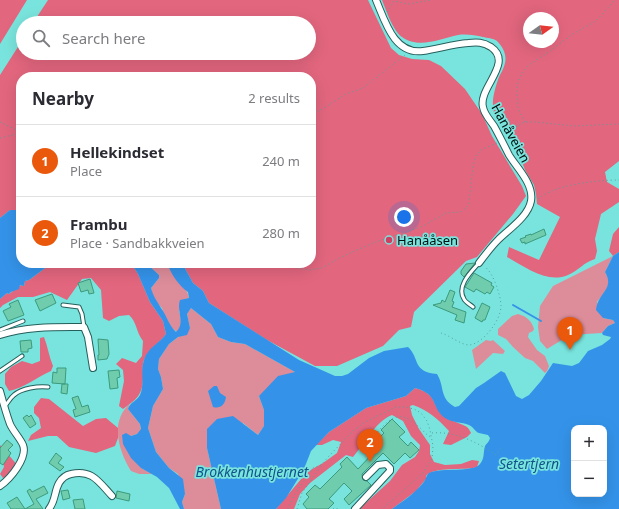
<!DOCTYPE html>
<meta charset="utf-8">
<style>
:root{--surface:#fff;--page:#f7f7f7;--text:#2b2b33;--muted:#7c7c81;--line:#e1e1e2;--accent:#ea580c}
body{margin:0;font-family:"Noto Sans",sans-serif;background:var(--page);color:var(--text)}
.controls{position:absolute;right:12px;bottom:12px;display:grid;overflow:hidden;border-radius:8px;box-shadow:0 4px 16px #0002}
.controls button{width:36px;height:36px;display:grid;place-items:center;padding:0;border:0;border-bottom:1px solid var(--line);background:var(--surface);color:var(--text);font:20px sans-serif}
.compass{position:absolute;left:523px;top:12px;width:36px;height:36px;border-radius:50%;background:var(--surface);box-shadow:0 4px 16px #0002;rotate:75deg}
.you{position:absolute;left:404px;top:217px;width:14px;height:14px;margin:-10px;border:3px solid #fff;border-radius:50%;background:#1a73e8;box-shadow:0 0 0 6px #1a73e833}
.badge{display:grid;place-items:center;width:26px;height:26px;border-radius:50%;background:var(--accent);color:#fff;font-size:13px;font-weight:700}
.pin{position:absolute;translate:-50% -33px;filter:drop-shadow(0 1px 2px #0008)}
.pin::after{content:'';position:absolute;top:21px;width:14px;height:12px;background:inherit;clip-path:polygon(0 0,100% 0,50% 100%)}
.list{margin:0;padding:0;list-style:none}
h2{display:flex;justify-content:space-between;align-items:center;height:52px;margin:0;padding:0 16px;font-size:17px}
h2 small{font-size:13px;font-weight:400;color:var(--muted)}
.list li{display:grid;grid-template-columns:26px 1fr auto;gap:12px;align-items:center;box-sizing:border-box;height:72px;padding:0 16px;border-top:1px solid var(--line)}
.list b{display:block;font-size:15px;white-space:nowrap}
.list p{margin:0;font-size:13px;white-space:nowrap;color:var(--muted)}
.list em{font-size:13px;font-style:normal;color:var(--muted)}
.icon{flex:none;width:22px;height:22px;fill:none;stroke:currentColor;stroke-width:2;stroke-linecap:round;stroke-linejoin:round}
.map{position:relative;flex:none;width:619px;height:509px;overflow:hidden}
.search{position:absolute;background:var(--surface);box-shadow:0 4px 16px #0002;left:16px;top:16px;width:300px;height:44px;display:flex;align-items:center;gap:10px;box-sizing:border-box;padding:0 14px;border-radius:22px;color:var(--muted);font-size:15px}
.panel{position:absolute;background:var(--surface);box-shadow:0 4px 16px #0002;left:16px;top:72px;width:300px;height:196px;border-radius:16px}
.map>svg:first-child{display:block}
.green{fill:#dd8d9a}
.forest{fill:#e2667e;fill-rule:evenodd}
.water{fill:#3493e9;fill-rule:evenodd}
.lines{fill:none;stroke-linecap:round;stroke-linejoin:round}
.stream{stroke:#3493e9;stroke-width:2}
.building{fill:#6fccad;stroke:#3c9b7e}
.lane-casing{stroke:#255f5c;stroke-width:5}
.street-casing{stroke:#255f5c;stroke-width:8}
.path{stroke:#53a29d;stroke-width:1;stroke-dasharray:1 3;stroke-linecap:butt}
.lane{stroke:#fff;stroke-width:3}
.street{stroke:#fff;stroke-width:6}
.poi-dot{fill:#ce3f63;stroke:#79e4dd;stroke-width:1.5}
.labels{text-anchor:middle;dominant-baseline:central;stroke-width:3.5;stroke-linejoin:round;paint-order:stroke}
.street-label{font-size:13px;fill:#001311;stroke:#79e4dd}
.poi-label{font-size:13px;fill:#001311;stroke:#79e4dd;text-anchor:start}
.water-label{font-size:14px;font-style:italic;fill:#11538b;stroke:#79e4dd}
</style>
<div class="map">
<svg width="619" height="509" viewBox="0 0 619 509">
<rect width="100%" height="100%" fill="#79e4dd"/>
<path class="green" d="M613 256 605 272C613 285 605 291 597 302L603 318 613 320 615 323 608 326 602 333 570 335 547 349 540 341 538 327 540 306 553 286Z
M146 263H167C172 276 187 284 189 298L185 299 179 311C181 319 183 326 177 332L172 328 165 317 162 308 157 303 152 294 151 288 159 278V275Z
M191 308 211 324 218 337 231 342 245 344 295 372 259 396 264 410V426L258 435 243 423 207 448 221 509H184L182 502 185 494 178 474 169 468 156 452 148 428 153 406 163 389 161 377 158 369 159 359 169 344 190 328 187 314Z
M518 314C526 316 532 321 534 329L533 331 529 333 528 337 537 350 545 356 549 366 547 371 545 373 533 361 525 358 513 347 506 339 498 335V329L512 316Z
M486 340 491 341 493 340 505 351 503 354 493 353 476 369 472 350Z
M130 404 128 409 140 424 141 430 137 434 131 436 141 468 152 474H139L131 471C119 452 109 421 130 404Z"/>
<path class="forest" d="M0 0H27L0 44Z
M48 0H368L391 48 399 55 412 59 429 60 441 66 465 89 482 114 492 136 522 186 526 196 513 214 477 257 466 261 414 312 411 327 399 330 383 346 337 366H315L267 340 209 303 203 291 193 283 182 263H311V77H21V210H10L0 218V75L23 39V53H309V23H33Z
M382 0H619V161L605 172 607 182 619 189V202L601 214 595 239 597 251 595 259C584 262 578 271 568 275 547 284 525 267 507 257L509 247 539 260 560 217 537 204 536 194 534 185 525 170 518 151 516 137C489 123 489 104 499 77 501 73 504 68 505 63 507 55 503 47 497 41 493 38 487 38 483 37 475 35 466 34 458 35 440 39 419 49 402 37 393 31 386 10 382 0ZM529 18H553V42H529Z
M619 227V252L613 256 609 251 613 234Z
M52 263H128L133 266 138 274 150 302 163 321 166 334C160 343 148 349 144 360 142 365 143 371 143 376 143 395 137 399 123 409L119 406 124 381 123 370 116 364 122 358 136 363 142 356 143 341C136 332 137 322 129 315L119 316 109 321 103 318 101 290 91 278 82 279 67 300 50 292 33 297H18L3 305 0 308V299L7 293 9 294 21 285 24 286 25 281 29 280Z
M44 337C48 347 49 357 53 366L51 371C37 377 24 388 9 391L5 384V374L11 367 22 361 32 364 40 361V338Z
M415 388C440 395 430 406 445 417 451 422 463 423 468 428 469 429 470 431 471 433L467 437 451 445 443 444 449 431C437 418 429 411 413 405L410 406 412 415 419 429 430 445V454L434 462 445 465 461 464 472 460 479 461 477 467C464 471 434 466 426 476V479L416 491 392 509H359L390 481 402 465 415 457 419 451 420 445 411 436 403 421 392 415C376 421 364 444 353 457L346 455 310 483 300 494 294 509H276L307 472 323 463 337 453 341 442 333 440 322 445H316L329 432 366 408 406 396Z
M41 398 49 399 83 426 96 419 106 418 118 428V438L115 446 96 453 69 447 57 436H48L28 441 31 435 41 428 39 418 34 413V407Z
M0 445 19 467 15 474 3 478 0 474 4 467 3 460 0 455Z"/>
<path class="water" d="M10 210H21V263H52L29 280 25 281 24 286 20 285 19 289 11 292 9 294 7 293 0 299V218Z
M619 252V509H392C403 501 414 494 423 483 426 480 426 475 429 473 442 467 473 473 480 464 485 458 483 452 485 446 487 443 489 442 490 438L488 435C485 434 482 434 479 433 475 432 474 427 469 425 462 422 452 423 445 418 430 407 440 395 415 388L406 396 366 408 329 432 311 451 304 469 286 498 276 509H221L207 448V429L217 419 233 416 258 435 264 426V410L259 396 278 376 295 372 245 344 231 342 218 337 211 324 191 308 187 314 190 328 187 335 178 337 169 344 159 359 158 369 161 377 163 389 153 406 148 428 156 452 169 468 183 479 185 494 182 502 184 509H180L169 488 157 477 141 468 131 458 123 444 122 435 126 433 131 436 137 434 141 429 140 424 128 409C130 402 137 401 140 395 145 383 140 372 144 360 147 348 160 343 166 334L163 321 150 302 138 274 133 266 128 263H146L159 275V278L151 288C153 296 157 301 161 308 167 316 168 324 176 332 186 323 176 311 180 300L189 298 188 292C179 286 171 274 167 263H182L193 283 203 291 209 303 299 360 335 376H342L348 374 369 358 384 351 408 347C420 358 412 372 437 374 445 387 439 398 455 407L459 406 476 388 484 383 501 371 505 373 516 396 522 399 529 395 541 381 553 363 572 366 579 363 588 351 602 345 610 339 611 337 603 335 602 333 608 326 615 323 613 320 603 318 596 310C598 292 615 289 605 272L613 256ZM574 428H604V494H574Z
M214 386H217L220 393 226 397C225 405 220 409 213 407L208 391Z"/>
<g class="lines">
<path class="stream" d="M513 305 541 321"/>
</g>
<path class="building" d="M544 229 546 235 525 244V242L522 243 520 239 526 237 525 236 531 234V235Z
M475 263 464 277 461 274V271L466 264Z
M474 273 492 283 491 285 494 287 490 294 487 292 485 294 476 289 474 292 465 287Z
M90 279 94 293 89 294 88 290 81 292 78 283Z
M450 290 455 292 452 301 454 302 452 307 466 312 464 323 455 320 457 315 433 305 441 303 442 300 445 302Z
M52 294 56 303 40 311 35 300Z
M18 300 24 315 8 321 3 311 11 307 9 304Z
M482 303 490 307 485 320H483L482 322 475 318Z
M98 339 108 340 109 354 107 359 98 360V355H99Z
M31 340 32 348 28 349V352H21L20 341Z
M57 368H66L65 384 52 383 53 372 57 373Z
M119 370 120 377 117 378 118 388 110 389 108 371Z
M62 384H68L67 394 61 393Z
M78 396 82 407 88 405 90 412 75 417 73 410 76 409 72 398Z
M27 415 29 417 31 415 36 424 30 428 23 418Z
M392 419 405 432 399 437 408 446 411 442 419 450 410 458 405 453 394 464 383 453 362 474 363 480 367 481 371 485 349 505 344 499 352 491 344 483 329 499 334 503 328 509H307L303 504 309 497 306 494 315 485 320 489 342 467 340 464 347 457 358 469 378 448 373 444 384 433 381 430Z
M7 440 13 445 8 450 11 453 3 465 0 463V448Z
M56 453 62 458 58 463 64 467 60 471 49 463Z
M44 486 48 493 36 499 43 509H11L7 503 17 497 25 509 34 504 27 491 30 489 32 492Z
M68 490 70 498 63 500 61 491Z
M117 491 130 494 129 501 116 498Z
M83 499 85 509H75L73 500Z"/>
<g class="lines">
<defs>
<path id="lane" d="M63 305 79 307 82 314 84 327
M473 307C471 305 465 302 464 299 456 286 471 272 479 263
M0 330 23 321
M0 371 22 356
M4 407C8 403 10 398 14 395 22 388 38 386 48 387"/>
<path id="street" d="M376 0C385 21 394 55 423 51 438 49 453 44 468 43 477 42 483 42 491 47 514 63 478 88 483 107 484 114 490 120 494 126 499 135 504 145 509 155 517 168 534 184 531 201 528 217 509 229 498 240 491 247 485 255 479 263
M0 335C27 326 56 327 84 327L88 337 93 368
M0 391C3 402 6 413 10 424 13 431 20 438 23 445 28 458 10 479 0 486
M49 509C56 500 54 492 59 483 62 478 66 475 71 474 92 469 99 482 112 496
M355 509 390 471V468L386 464 378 465 366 477"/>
</defs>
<use href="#lane" class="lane-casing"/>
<use href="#street" class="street-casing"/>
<path class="path" d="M387 12 394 1 409 4 431 0
M311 116 346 94 363 88 405 55
M0 122 21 132
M525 122 518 108 517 86 521 74 529 65 549 52 571 35 596 21 615 0
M0 138 21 133
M509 140 512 138 515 127 525 122H536L574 126 619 124
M538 199C553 185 598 180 619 180
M270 264 310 270 322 268 341 257 373 243 421 227 446 213 461 212 469 205C470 194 472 162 477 154 482 148 490 146 497 143
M441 333C449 335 461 345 469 345 483 344 501 320 501 306 501 296 493 272 485 267
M432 433C455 431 477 442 496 455L501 448
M372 438C388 421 397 406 419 427 423 430 426 435 431 437
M288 509 293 497 313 468 321 465 329 456 353 431 365 422 396 407H405L414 409 421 413 427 421 430 430 433 446 432 459 423 473 382 509
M297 509 302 493 321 466
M333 509 335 508 338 509"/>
<use href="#lane" class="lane"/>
<use href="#street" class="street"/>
</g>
<circle class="poi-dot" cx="389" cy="240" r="4"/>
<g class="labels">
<g class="street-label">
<text transform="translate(511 133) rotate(61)">Hanåveien</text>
</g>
<g class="poi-label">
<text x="397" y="240">Hanååsen</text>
</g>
<g class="water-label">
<text x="529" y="463">Setertjern</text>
<text x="252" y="471">Brokkenhustjernet</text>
</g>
</g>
</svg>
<div class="controls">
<button>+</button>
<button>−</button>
</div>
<svg class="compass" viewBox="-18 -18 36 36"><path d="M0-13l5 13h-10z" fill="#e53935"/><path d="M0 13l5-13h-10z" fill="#7c7c81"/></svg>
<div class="you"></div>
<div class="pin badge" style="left:570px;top:350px">1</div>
<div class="pin badge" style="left:370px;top:462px">2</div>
<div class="search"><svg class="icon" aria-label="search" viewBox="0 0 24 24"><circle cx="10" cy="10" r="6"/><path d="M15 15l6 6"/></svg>Search here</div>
<section class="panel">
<h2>Nearby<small>2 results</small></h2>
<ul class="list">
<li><span class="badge">1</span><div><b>Hellekindset</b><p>Place</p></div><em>240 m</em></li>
<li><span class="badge">2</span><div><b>Frambu</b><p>Place · Sandbakkveien</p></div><em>280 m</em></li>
</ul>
</section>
</div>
